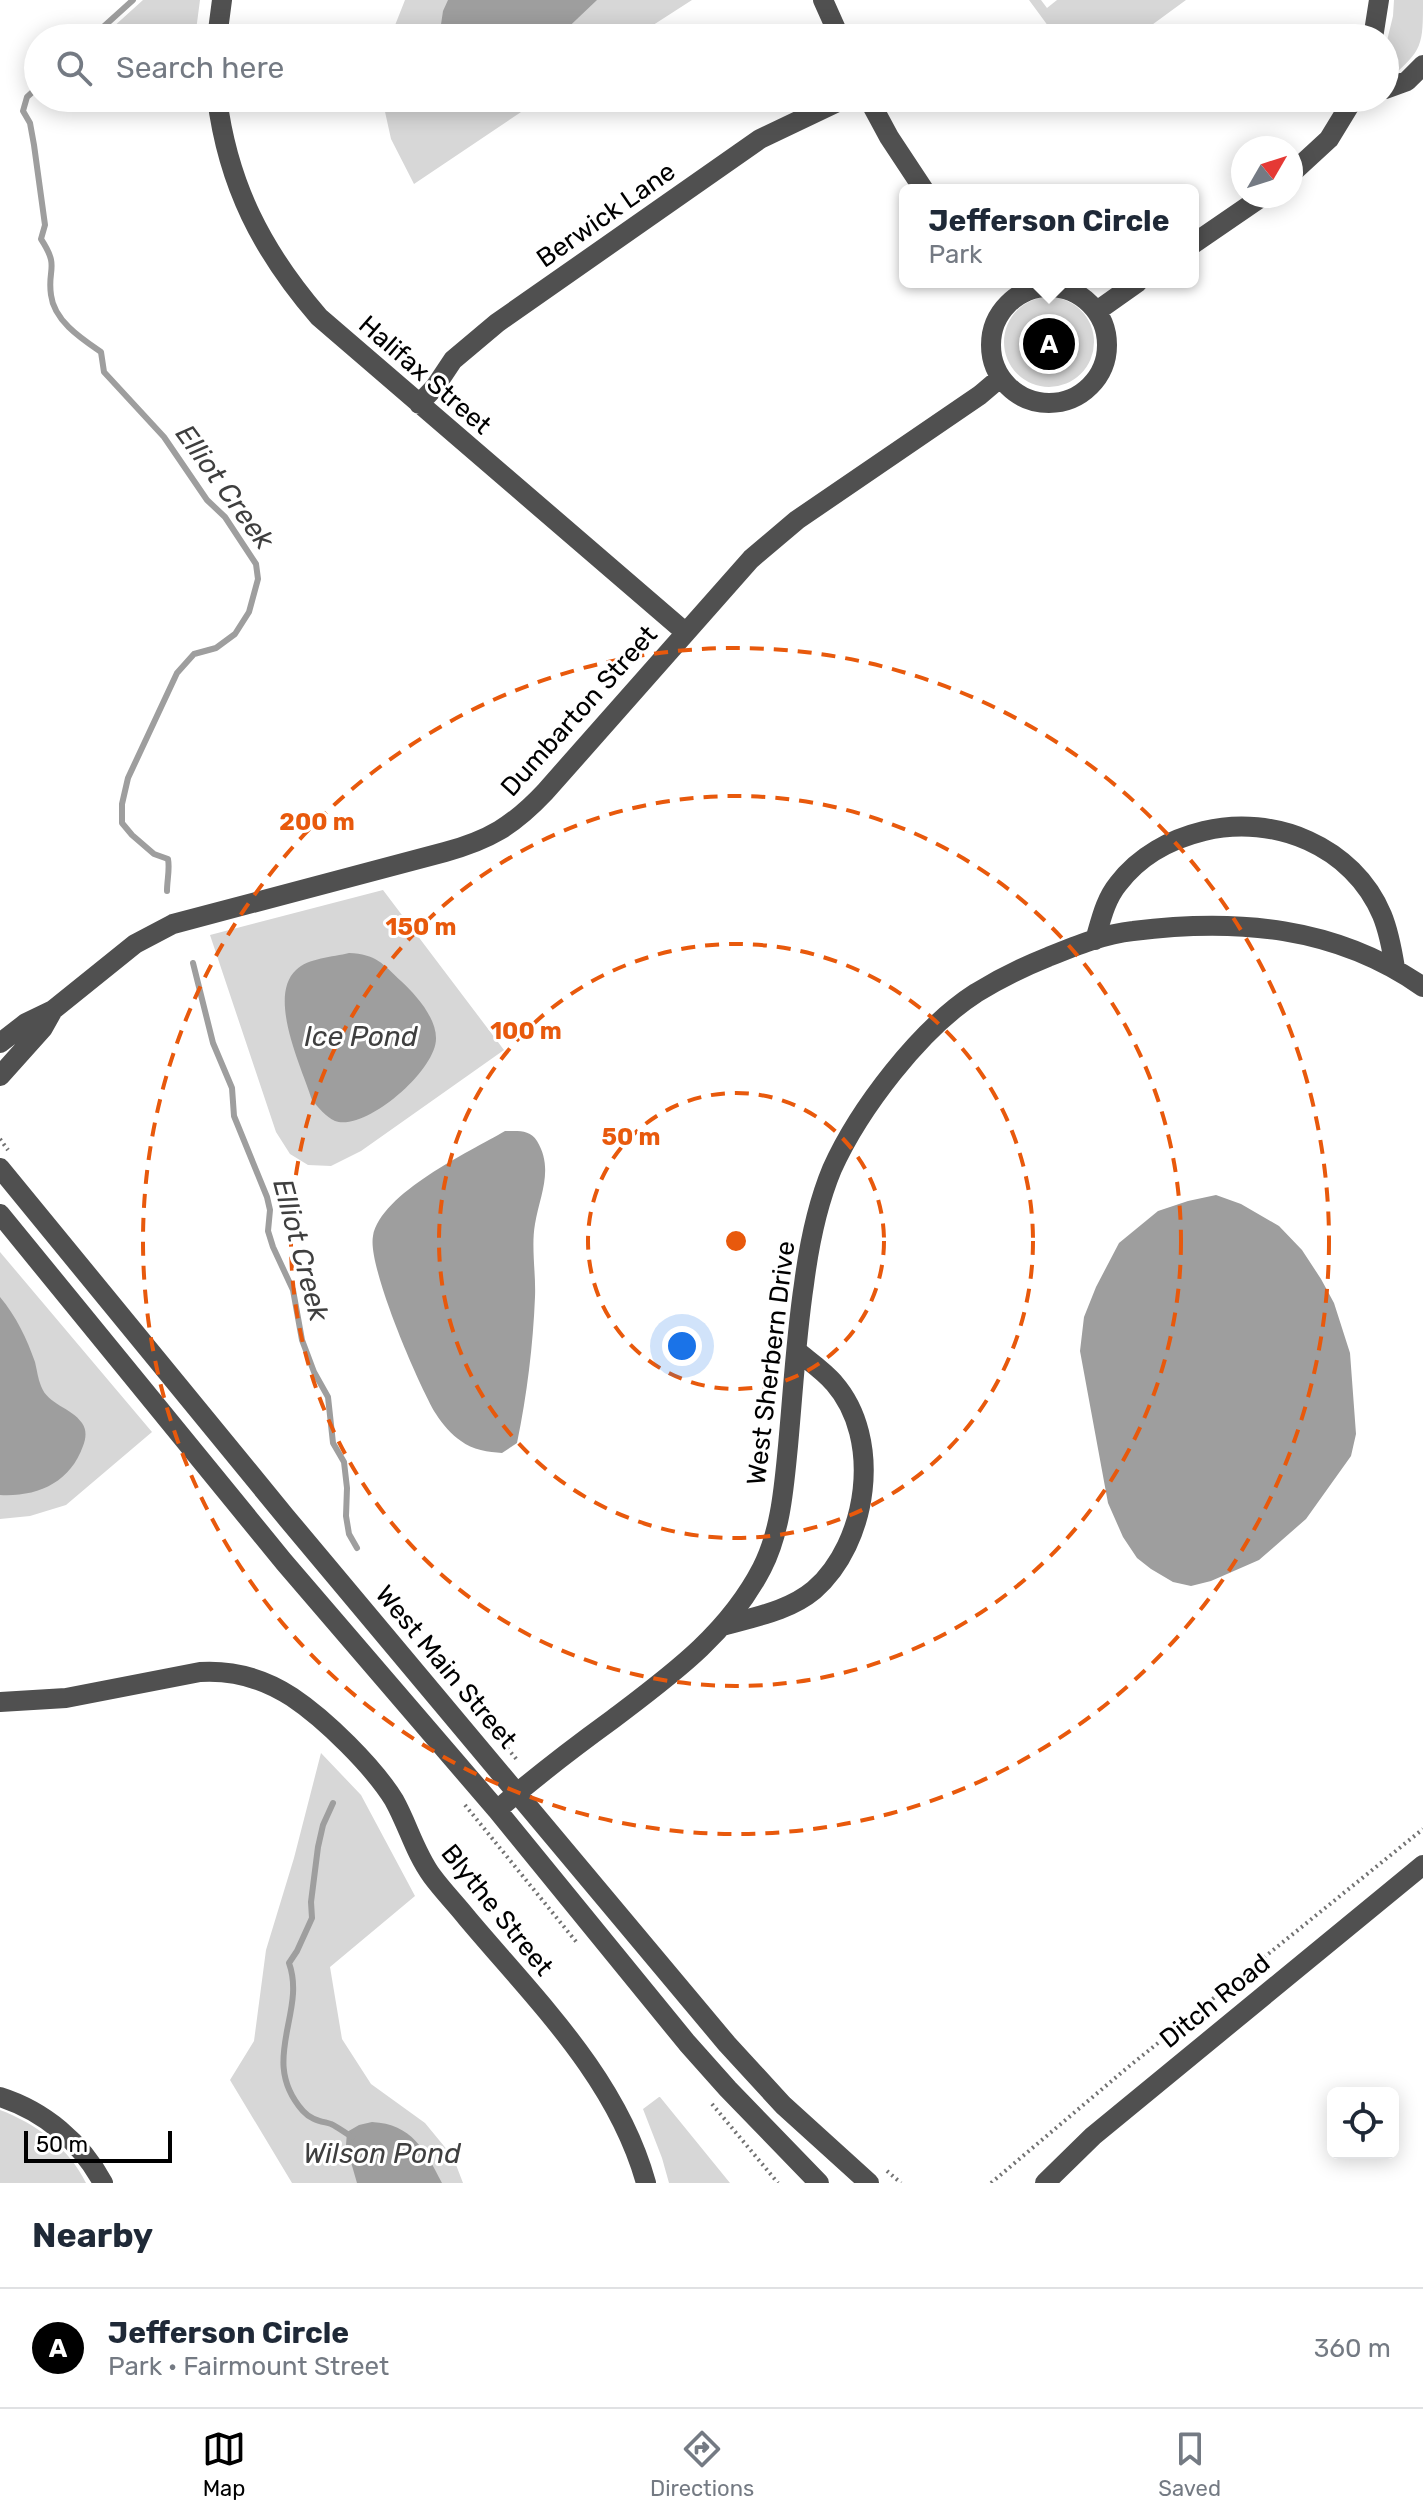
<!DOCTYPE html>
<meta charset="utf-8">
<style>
:root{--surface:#fff;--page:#f6f6f7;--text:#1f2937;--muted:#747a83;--line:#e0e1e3;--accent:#000}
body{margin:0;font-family:Rubik,sans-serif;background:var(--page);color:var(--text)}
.controls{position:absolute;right:24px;bottom:24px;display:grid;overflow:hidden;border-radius:12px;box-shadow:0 4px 20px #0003}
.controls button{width:72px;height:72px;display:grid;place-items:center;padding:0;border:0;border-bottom:2px solid var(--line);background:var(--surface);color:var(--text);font:40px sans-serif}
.compass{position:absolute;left:1231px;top:136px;width:72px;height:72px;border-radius:50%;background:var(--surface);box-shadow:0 4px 20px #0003;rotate:51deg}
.scale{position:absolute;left:24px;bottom:20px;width:148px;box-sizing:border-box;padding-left:8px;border:4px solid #000;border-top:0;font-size:22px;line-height:28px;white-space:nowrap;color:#000;-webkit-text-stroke:6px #fff;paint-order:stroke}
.you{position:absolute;left:682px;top:1346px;width:28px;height:28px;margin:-20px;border:6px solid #fff;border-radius:50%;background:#1a73e8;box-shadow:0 0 0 12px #1a73e833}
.badge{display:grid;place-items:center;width:52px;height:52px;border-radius:50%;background:var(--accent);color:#fff;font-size:26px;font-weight:700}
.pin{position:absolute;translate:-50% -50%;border:4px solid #fff;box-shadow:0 2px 8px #0006}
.popup{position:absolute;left:899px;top:184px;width:300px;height:104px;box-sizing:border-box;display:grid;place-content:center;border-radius:12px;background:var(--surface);filter:drop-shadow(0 2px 6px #0005);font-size:26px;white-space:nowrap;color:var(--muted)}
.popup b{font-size:30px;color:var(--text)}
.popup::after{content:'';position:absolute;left:50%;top:100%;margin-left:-16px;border:16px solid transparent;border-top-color:var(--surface)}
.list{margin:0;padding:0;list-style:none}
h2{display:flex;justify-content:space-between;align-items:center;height:104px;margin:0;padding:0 32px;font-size:34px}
h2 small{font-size:26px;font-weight:400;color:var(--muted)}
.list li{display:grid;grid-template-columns:52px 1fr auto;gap:24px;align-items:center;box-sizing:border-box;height:120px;padding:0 32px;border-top:2px solid var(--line)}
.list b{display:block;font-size:30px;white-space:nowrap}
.list p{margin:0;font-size:26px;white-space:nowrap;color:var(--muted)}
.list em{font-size:26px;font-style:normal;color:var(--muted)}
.icon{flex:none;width:44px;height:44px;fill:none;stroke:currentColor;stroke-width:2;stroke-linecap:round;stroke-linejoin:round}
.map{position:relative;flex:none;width:1423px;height:2183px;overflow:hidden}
.search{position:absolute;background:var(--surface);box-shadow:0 4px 20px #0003;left:24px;right:24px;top:24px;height:88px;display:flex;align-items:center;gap:20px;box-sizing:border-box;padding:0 28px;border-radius:44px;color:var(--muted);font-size:30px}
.sheet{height:224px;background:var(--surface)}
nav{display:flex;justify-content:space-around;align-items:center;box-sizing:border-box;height:112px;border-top:2px solid var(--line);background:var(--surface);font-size:22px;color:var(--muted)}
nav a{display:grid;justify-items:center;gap:4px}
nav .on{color:var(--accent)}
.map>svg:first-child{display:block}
.green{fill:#d7d7d7}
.water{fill:#9e9e9e}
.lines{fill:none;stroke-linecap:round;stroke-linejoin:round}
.stream{stroke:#9e9e9e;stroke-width:6}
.path{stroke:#727272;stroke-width:4;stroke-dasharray:2 4;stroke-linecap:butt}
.minor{stroke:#505050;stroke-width:20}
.ring{fill:none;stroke:#e8590c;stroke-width:4;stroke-dasharray:14 10}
.labels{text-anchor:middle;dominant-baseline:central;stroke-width:6;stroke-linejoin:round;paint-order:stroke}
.street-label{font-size:26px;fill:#000;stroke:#fff}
.water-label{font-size:28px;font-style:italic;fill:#3f3f3f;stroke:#fff}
.centre{fill:#e8590c;stroke:#fff;stroke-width:4}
.ring-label{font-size:24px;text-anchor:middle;font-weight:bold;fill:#e8590c;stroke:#fff;stroke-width:6;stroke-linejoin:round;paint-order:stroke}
</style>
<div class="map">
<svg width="1423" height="2183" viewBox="0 0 1423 2183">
<rect width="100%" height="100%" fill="#fff"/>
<path class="green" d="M143 0H200L195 38H101Z
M405 0H692L633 38H390Z
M1029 0H1041L1047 8 1057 0H1186L1134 38H1057Z
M1394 0H1423C1423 45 1423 50 1390 78L1385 75V49L1393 16Z
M382 98H542L414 184 391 139Z
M1004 342a45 45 0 1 1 90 0a45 45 0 1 1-90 0Z
M383 890 504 1050 361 1151 331 1166 308 1165 290 1154 276 1132 210 935Z
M0 1252 152 1432 66 1505 30 1516 0 1519Z
M321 1753 361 1795 415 1896 330 1967 342 2039 371 2084 425 2123 453 2157 463 2183H292L230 2080 254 2041 266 1950 294 1858Z
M659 2097H660L730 2183H669L662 2158 643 2109Z
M0 2110C35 2123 70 2149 86 2183H0Z"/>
<path class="water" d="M448 0H597L557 38H439L443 11Z
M349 953C376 954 383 964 401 981 415 994 436 1017 436 1038 437 1070 365 1132 335 1121 326 1117 318 1107 312 1100 302 1068 267 997 296 970 308 958 333 957 349 953Z
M505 1131C517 1131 530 1129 537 1141 554 1169 540 1195 535 1224 531 1247 536 1273 535 1297 533 1346 527 1394 517 1443L502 1453C489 1452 472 1450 461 1441 452 1435 442 1424 436 1414 419 1386 367 1266 373 1236 381 1193 469 1152 505 1131Z
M1216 1195 1241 1204 1279 1226 1302 1250 1321 1279 1334 1303 1350 1353 1356 1434 1351 1456 1306 1519 1259 1560 1211 1581 1191 1586 1173 1582 1151 1569 1137 1558 1123 1537 1108 1503 1080 1351 1084 1317 1096 1287 1119 1243 1158 1211 1188 1201Z
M0 1297C16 1316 27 1339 35 1362 37 1370 38 1379 41 1386 48 1405 71 1407 82 1423 87 1430 86 1438 83 1446 70 1483 37 1497 0 1495Z
M372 2122C412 2124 425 2150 442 2183H357L346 2145 347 2132 359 2125Z"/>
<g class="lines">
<path class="stream" d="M91 38 133 0
M38 87 27 97 23 111 30 123 34 145 45 225 41 239C60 268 47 268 51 295 54 321 82 339 101 352L104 372 164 437 207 500 225 517 256 564 258 579 249 612 235 634 216 648 194 654 177 673 128 778 122 804V823L132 835 154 854 168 859C170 869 167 880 167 891
M193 963 213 1043 232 1088 234 1116 267 1197 270 1210 268 1231 273 1247 293 1290 302 1340 314 1372 328 1397 333 1443 344 1462 347 1488 346 1516 349 1534 357 1548
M333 1803 323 1825 318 1847 311 1902 312 1918 297 1951 289 1963C307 2013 258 2060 303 2111 311 2120 321 2121 331 2124 338 2127 345 2133 352 2137"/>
<path class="path" d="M0 1139 8 1150
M488 1725 518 1761
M465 1805 578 1944
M712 2104 778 2183
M887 2171 901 2183
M991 2183 1127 2068 1423 1829"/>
<path class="minor" d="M823 0 840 38
M217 38 222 0
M1373 38 1379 0
M1385 89 1407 81 1423 65
M217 98C228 185 262 251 319 317L685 632
M868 98 889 137 924 190
M1291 174 1329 139 1354 98
M1193 244 1263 196
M991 345a58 58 0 1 1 116 0a58 58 0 1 1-116 0Z
M1097 311 1138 282
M419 404 435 387 453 360 497 323 760 139 846 98
M1095 940C1101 920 1105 900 1118 884 1139 856 1171 839 1204 831 1274 814 1353 846 1382 915 1389 932 1392 949 1395 968
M0 1043 26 1023 53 1010 135 944 173 924 445 852C489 840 513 826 545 792L751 559 797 520 980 395 1000 378
M0 1076 43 1028 53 1010
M0 1168 285 1516 727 2044 783 2105 869 2183
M0 1214 284 1562 497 1810 687 2043 728 2089 819 2183
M723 1626C754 1617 789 1611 814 1590 868 1543 883 1439 834 1383 824 1371 809 1361 797 1351
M0 1702 66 1698 200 1672C233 1670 263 1678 292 1697 325 1719 373 1766 394 1800 408 1825 415 1853 432 1876 443 1891 456 1904 467 1918 536 2000 617 2078 646 2183
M497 1810C534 1778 573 1748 613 1719 671 1675 728 1634 762 1568 781 1531 784 1486 788 1446 793 1392 796 1337 804 1284 809 1245 817 1205 832 1169 859 1109 920 1029 976 993 999 979 1023 967 1048 957 1075 946 1104 934 1133 931 1236 918 1336 926 1423 987
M0 2097C44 2111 81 2142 103 2183
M1045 2183 1093 2136 1423 1865"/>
</g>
<g class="ring">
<circle cx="736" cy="1241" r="148"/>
<circle cx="736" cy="1241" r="297"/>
<circle cx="736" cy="1241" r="445"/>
<circle cx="736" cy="1241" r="593"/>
</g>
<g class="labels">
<g class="street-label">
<text transform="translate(606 215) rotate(-35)">Berwick Lane</text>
<text transform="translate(425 375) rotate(41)">Halifax Street</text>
<text transform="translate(579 711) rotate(-48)">Dumbarton Street</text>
<text transform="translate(771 1363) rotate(-83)">West Sherbern Drive</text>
<text transform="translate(446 1667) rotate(50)">West Main Street</text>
<text transform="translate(497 1910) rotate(51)">Blythe Street</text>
<text transform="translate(1215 2001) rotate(-39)">Ditch Road</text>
</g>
<g class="water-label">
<text transform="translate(225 487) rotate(54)">Elliot Creek</text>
<text x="361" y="1036">Ice Pond</text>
<text transform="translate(301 1250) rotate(75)">Elliot Creek</text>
<text x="382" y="2153">Wilson Pond</text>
</g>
</g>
<circle cx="736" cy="1241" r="12" class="centre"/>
<g class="ring-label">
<text x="317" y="830">200 m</text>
<text x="421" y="935">150 m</text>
<text x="526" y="1039">100 m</text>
<text x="631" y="1145">50 m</text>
</g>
</svg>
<div class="controls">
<button><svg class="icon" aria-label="locate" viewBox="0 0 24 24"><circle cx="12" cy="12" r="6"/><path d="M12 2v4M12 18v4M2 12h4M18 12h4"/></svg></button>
</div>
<svg class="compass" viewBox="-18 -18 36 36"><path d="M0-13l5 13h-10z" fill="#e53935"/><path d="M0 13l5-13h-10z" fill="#747a83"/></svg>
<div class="scale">50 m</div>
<div class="you"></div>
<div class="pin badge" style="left:1049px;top:344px">A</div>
<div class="popup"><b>Jefferson Circle</b>Park</div>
<div class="search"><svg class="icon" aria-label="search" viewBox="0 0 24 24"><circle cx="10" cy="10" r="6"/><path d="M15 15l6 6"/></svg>Search here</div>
</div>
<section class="sheet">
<h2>Nearby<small></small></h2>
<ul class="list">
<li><span class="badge">A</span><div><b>Jefferson Circle</b><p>Park · Fairmount Street</p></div><em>360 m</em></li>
</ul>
</section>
<nav>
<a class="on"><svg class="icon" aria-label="map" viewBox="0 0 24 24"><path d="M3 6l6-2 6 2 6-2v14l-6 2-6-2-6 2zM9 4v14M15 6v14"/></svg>Map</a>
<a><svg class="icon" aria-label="directions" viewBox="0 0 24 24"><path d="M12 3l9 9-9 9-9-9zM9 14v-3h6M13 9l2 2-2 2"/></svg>Directions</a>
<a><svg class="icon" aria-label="saved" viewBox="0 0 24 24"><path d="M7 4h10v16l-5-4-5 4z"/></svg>Saved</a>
</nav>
